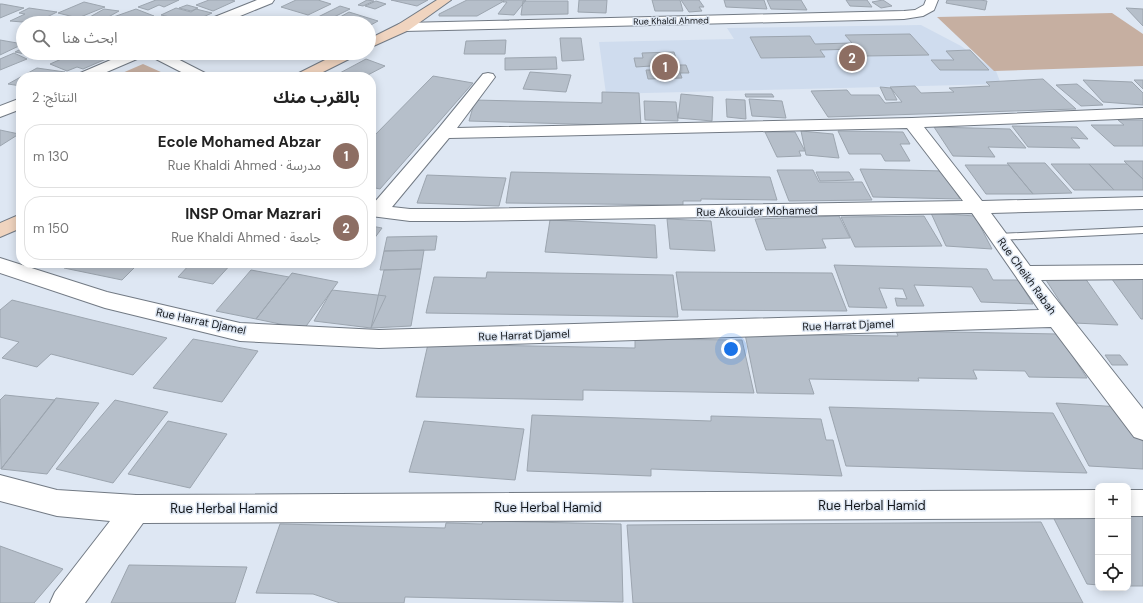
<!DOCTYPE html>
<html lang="ar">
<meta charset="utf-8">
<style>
:root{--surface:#fff;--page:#f2f2f2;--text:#222;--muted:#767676;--line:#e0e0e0;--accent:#ea580c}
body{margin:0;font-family:"DM Sans","Noto Sans Arabic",sans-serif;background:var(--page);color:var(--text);direction:rtl}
.controls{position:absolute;right:12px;bottom:12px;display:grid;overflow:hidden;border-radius:8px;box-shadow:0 2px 10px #0003}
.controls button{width:36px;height:36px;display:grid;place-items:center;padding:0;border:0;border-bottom:1px solid var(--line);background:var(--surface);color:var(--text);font:20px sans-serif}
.you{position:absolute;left:731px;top:349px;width:14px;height:14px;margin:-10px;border:3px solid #fff;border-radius:50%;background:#1a73e8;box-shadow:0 0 0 6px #1a73e833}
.badge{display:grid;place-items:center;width:26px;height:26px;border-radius:50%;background:var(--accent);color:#fff;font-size:13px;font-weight:700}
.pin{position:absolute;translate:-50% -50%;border:2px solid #fff;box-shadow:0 1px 4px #0006}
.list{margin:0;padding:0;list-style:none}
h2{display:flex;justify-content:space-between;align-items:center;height:52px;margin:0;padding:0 16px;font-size:17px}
h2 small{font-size:13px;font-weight:400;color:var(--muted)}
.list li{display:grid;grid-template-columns:26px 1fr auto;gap:12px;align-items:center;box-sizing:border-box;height:64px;margin:0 8px 8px;padding:0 8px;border:1px solid var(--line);border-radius:16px}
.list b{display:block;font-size:15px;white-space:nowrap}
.list p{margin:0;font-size:13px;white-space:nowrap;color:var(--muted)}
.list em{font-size:13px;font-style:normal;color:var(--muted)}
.icon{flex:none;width:22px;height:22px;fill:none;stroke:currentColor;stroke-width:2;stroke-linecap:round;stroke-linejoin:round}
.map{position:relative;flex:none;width:1143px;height:603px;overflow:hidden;direction:ltr}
.search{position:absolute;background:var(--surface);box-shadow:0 2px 10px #0003;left:16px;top:16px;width:360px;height:44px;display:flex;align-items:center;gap:10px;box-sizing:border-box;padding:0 14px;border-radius:22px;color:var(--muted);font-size:15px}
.panel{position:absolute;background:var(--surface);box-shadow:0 2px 10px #0003;left:16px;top:72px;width:360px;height:196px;border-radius:16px;direction:rtl}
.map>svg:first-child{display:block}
.built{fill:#cfdcee}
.green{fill:#c6afa1}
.building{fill:#b6bfca;stroke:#9ca5af}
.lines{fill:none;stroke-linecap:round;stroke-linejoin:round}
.lane-casing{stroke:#727a84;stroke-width:2}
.street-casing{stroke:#727a84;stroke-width:2}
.secondary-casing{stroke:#727a84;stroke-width:2}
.lane{fill:#fff;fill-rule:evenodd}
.street{fill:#fff;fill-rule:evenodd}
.secondary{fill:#f0d4bf;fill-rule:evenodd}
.labels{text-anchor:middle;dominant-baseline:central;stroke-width:3;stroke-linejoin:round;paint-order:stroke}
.far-street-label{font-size:9px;fill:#14171b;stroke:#dee7f3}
.street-label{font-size:11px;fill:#14171b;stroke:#dee7f3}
.near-street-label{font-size:13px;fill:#14171b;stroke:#dee7f3}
</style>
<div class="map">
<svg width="1143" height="603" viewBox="0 0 1143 603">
<rect width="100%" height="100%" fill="#dee7f3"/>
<path class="built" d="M921 25 961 46 996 71 1001 84 606 94 599 42 734 39 727 28Z"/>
<path class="green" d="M1112 13 1143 34V66L994 71 937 17Z
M143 64 172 77H113Z"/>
<path class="building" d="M156 0H179L164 7 159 5 148 10 138 7Z
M209 0H231L235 1 213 11 196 5Z
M296 0H318L331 4 308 15 281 7Z
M367 0 374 1 363 6 358 5Z
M391 0H428L417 6Z
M467 0H499L504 1 477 16H439V14Z
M504 0H526L514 15 498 14 507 2H503Z
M579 0H607L606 13 578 12Z
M652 0H680L683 11H655Z
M681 0H699L704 7H699L702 11 689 12Z
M724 0H764L767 9 726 7Z
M767 0H801L807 10 771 9Z
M846 0H867L872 7 850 6Z
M883 0 892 6 881 8 872 2Z
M947 0H980L987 1 985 10 946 3Z
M376 1 386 4 375 9 365 6Z
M523 1H568V14L521 15Z
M84 2 105 7 78 18 58 13Z
M0 4H2L24 8 0 18Z
M187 5 198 8 191 11 179 8Z
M340 6 350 9 324 22 314 19Z
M29 8 57 12 35 23 10 21 25 14 19 13Z
M176 8 191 12 196 9 212 13 192 22 161 15Z
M1126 8 1143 9V26Z
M104 9 119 11 103 20 88 18Z
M136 9 154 16 137 23H112L105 20Z
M349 12 378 21 369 26V23L331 22Z
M62 17 82 21 78 23H50Z
M910 34 929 55 865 56 859 49 820 50 825 57 761 58 750 37 810 36 815 44 852 43 845 35Z
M560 38H581L584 60 562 61Z
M0 40 23 44 0 55Z
M506 40 505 54H464L466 41Z
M23 48V53H48L39 57 15 52Z
M970 50 989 70H940L931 60H954L946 51Z
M674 52 677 61H669L671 65H686L689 73H680L682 78 648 79 646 70H652L651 66 636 67 634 58H643L642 53Z
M14 53 27 59 0 70V59Z
M71 53H120L83 69 77 67 67 71 50 64 73 54Z
M556 57 557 69 505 70V58Z
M366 59 385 66 364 77H345L338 74Z
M37 68 65 72 57 77H21V86L8 84Z
M530 72 571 75 566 92 523 89Z
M433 76 473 83 380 189 371 187V139Z
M1043 79 1076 109 828 117 811 91 847 90 851 95H879L885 103 902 102 890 87 915 86 921 93 954 92 949 88 990 86 986 82Z
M1083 80 1132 82 1143 93V105L1103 102Z
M1134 80H1143V89Z
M1077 84 1103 105 1081 106 1056 85Z
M880 87 891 88 897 100H886Z
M602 92 639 93 641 126 469 121 475 100 602 103Z
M681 94 713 97 712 121 678 118Z
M745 94H772L774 97H746Z
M726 99 745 100 746 119 727 117Z
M749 99 782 101 786 118 752 116Z
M644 101 676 102 678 121 645 120Z
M1118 120H1143V146H1114L1091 125H1124Z
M1012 126 1077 127 1088 139 1071 138 1080 148 1028 147Z
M934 127 1010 129 1026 148 988 147 995 157 953 156Z
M0 130 19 134 0 146Z
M801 131 833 134 839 158 806 155Z
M838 131 903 132 910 144H900L910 161H885L881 154H849Z
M765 132H795L805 151H799L801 156 777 157Z
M1124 161H1143V179L1127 164Z
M1007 163H1045L1072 193 1033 194Z
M1051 164H1089L1114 190H1074Z
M1089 164H1127L1143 179V190H1114Z
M965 165H1009L1033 194H986Z
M860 169 943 171 960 199 873 197Z
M777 170H813L819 182H862L872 200 789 201Z
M511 172 770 177 777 200 701 199V201H683V205L506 203Z
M816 172H849L854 180 820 181Z
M427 175 506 178 499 206 417 203Z
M931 213 975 216 992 249 946 246Z
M839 216 850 238 822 239 826 248 766 250 755 219Z
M924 216 942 246 855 247 841 217Z
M667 219 711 221 715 251 670 249Z
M550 220 655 225 657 258 545 252Z
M371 226 382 228 371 243Z
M437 236 435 250 384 251 387 237Z
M424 250 421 269 380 270 384 251Z
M70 263H139L122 280 64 268Z
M191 263H232L213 284 178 277Z
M834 265 987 269 993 280H1018L1033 304 981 302 972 287 914 285 924 306H897L895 298 907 299 903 289 879 288 887 308 849 307Z
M421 269 411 326 371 328 384 270Z
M251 270 289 277 256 319 216 311Z
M487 272 673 275 678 317 426 313 434 277 486 278Z
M676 272 832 273 847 311 682 310Z
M292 273 338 282 304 329 256 319Z
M1109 275 1143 276V319H1141Z
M1044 277 1085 278 1118 325 1074 323Z
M332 290 386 296 371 328 314 321Z
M12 300 88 319 167 338 133 375 51 354 37 367 2 358 19 342 0 337V310Z
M896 331 1058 334 1087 378 1029 377 1025 371 973 370 977 379 918 378 919 381 809 379 814 394 757 393 745 334 898 336Z
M193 339 258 351 222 402 153 388Z
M635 339 742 340 754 393 583 390V400L416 397 428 344 635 348Z
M1105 355H1120L1128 365H1112Z
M5 395 55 400 1 469 0 400Z
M56 398 99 403 47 474 1 469Z
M115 400 168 412 113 483 56 469Z
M1056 403 1121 407 1143 442V469L1089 466Z
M829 407 1053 413 1087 473 846 466Z
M532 415 711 421V416L821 419 826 440H833L842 476 651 469V476L527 471Z
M168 421 227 434 190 488 128 474Z
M424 421 524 429 515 480 409 472Z
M1047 505 1098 507V585L1087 584Z
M1128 508H1143V586H1128Z
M483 521 621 524 623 602 405 597 404 603H340L313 594 256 593 280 524 445 528 446 523 482 524Z
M1041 522 1083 603H633L627 525Z
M0 546 63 569 34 603H0Z
M129 565 247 567 235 603H111Z"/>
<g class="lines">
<defs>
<path id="lane" d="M1143 227V233L998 240 993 237 998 234Z"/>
<path id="street" d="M257 0H274L272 3 223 23H205L207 20Z
M926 0H938L934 10 923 16 904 19 404 31 399 30 397 27 399 24 404 23 904 11 915 10 924 5Z
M127 53H146L144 56 95 77H76L78 74Z
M148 53H166L207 74 209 77H191L150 56Z
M488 73 493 74 495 77 457 128 912 118 1143 108V118L924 127 982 201 1143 197V209L991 213 1030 266 1143 265V279L1041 280 1143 409V440L1134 437 1051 327 379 348 240 341 105 308 0 273V258L107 292 240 323 379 330 1039 310 972 213 463 221H410L371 216V204H373L438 129 483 74ZM907 128 963 201 463 209H410L392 207 449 138Z
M21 98V109L0 117V106Z
M0 475 57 490 136 495 1098 490V518L143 523 85 603H50L55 592 110 521 57 516 0 501Z
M1128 490H1143V516H1128Z"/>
<path id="secondary" d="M437 0H451L409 30 369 48V39L399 24Z
M339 53H357L355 56 313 77H295L297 74Z
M21 214V228L0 237V223Z"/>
</defs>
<use href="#lane" class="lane-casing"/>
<use href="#street" class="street-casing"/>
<use href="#secondary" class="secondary-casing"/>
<use href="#lane" class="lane"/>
<use href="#street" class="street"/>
<use href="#secondary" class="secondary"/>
</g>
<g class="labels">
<g class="far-street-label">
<text transform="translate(671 21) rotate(-1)">Rue Khaldi Ahmed</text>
</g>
<g class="street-label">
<text transform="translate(757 211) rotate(-1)">Rue Akouider Mohamed</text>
<text transform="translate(1027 276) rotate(54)">Rue Cheikh Rabah</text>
<text transform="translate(201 321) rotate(12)">Rue Harrat Djamel</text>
<text transform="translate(848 325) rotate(-2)">Rue Harrat Djamel</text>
<text transform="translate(524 335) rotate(-2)">Rue Harrat Djamel</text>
</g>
<g class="near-street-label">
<text x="872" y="505">Rue Herbal Hamid</text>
<text x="548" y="507">Rue Herbal Hamid</text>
<text x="224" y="508">Rue Herbal Hamid</text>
</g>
</g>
</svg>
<div class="controls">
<button>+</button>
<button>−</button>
<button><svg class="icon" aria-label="locate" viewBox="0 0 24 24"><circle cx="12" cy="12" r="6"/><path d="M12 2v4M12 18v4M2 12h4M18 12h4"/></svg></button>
</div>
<div class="you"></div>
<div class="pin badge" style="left:665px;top:67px;background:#8d6e63">1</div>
<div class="pin badge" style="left:852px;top:58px;background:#8d6e63">2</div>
<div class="search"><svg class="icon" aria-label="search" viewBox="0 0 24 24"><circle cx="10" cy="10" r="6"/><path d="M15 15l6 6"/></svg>ابحث هنا</div>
<section class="panel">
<h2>بالقرب منك<small>النتائج: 2</small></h2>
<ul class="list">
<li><span class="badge" style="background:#8d6e63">1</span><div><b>Ecole Mohamed Abzar</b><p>مدرسة · Rue Khaldi Ahmed</p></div><em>130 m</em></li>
<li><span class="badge" style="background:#8d6e63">2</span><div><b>INSP Omar Mazrari</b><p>جامعة · Rue Khaldi Ahmed</p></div><em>150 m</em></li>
</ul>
</section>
</div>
